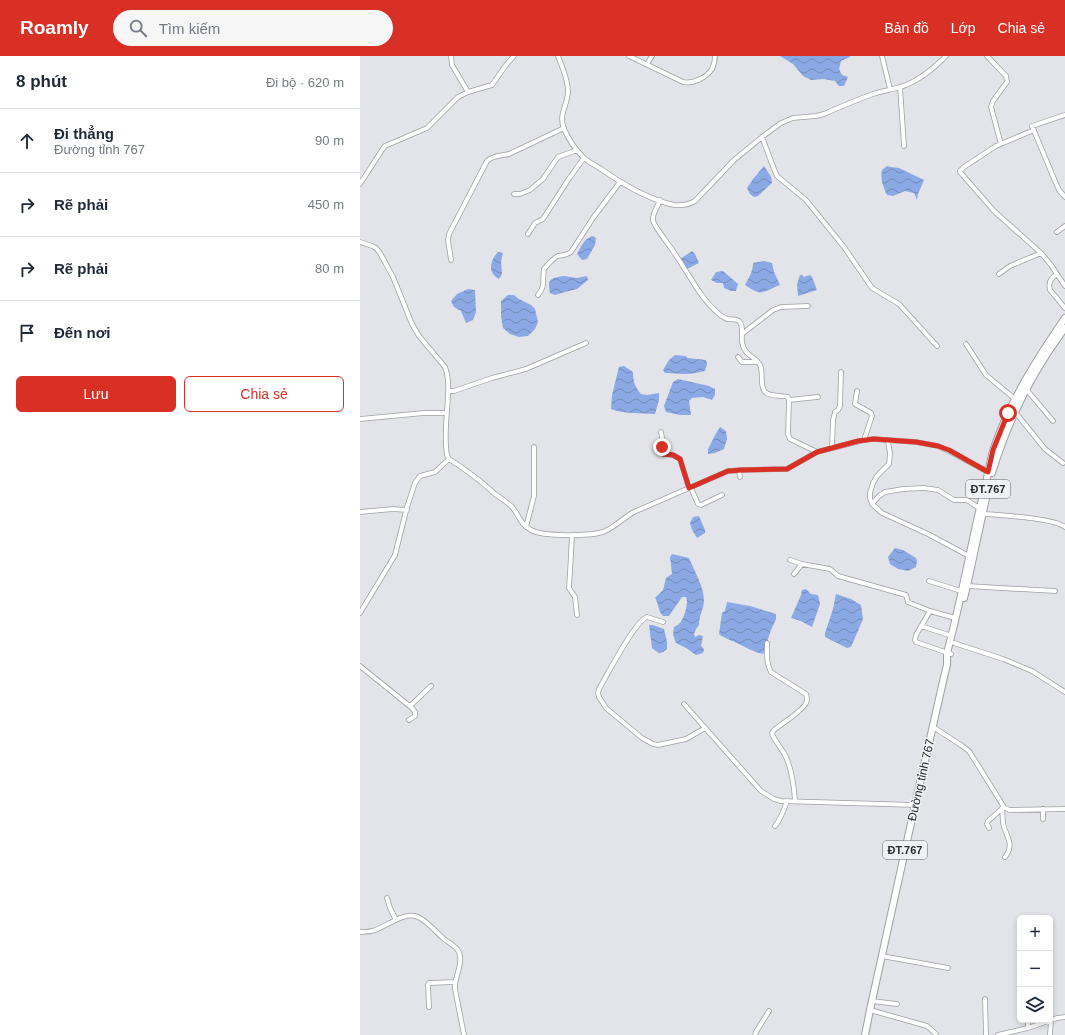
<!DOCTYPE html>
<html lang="vi">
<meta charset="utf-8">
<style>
:root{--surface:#fff;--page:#f6f6f7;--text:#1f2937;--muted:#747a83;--line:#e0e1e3;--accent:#d93025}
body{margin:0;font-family:Helvetica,sans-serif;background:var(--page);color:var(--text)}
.controls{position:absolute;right:12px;bottom:12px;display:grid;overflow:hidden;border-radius:6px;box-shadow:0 2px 6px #0003}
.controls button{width:36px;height:36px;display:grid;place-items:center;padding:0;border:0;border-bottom:1px solid var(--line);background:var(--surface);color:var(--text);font:20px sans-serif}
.stop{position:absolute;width:12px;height:12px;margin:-9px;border:3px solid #d93025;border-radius:50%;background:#fff}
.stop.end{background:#d93025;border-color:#fff;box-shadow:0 1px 4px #0008}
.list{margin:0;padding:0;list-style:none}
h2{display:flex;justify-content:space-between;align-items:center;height:52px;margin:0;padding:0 16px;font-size:17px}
h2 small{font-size:13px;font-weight:400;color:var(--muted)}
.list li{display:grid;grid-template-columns:26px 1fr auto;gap:12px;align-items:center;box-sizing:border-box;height:64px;padding:0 16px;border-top:1px solid var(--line)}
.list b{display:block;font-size:15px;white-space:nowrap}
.list p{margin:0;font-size:13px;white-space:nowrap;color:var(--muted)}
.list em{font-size:13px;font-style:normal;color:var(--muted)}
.actions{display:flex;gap:8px;padding:12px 16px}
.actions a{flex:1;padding:9px 0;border:1px solid var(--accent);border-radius:6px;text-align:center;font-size:14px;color:var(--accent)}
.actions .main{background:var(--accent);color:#fff}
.icon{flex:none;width:22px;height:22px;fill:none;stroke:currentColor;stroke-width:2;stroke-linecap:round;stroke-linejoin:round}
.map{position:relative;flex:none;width:705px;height:979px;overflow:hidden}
header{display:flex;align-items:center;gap:24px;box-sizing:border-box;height:56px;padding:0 20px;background:var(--accent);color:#fff}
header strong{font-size:19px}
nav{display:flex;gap:22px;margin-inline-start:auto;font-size:14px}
.search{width:280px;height:36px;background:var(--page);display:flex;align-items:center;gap:10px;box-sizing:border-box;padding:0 14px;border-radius:22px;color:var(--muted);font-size:15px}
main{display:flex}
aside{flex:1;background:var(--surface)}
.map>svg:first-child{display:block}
.water{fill:url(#water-waves)}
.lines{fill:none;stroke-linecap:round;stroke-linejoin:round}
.minor-casing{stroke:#9e9fa3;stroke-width:5.5}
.primary-casing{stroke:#9e9fa3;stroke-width:8}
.minor{stroke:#fff;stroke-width:4}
.primary{stroke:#fff;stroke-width:6}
.route{stroke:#d93025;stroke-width:5}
.labels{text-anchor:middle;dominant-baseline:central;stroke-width:3;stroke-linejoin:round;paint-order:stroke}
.shield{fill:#f0f1f6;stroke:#656669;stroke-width:1}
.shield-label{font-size:11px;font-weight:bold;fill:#292a2c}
.street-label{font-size:12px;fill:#292a2c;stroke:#f0f1f6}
</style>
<header>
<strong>Roamly</strong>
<div class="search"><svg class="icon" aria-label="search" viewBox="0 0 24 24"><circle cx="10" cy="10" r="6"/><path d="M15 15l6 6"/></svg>Tìm kiếm</div>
<nav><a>Bản đồ</a><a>Lớp</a><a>Chia sẻ</a></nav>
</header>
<main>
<aside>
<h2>8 phút<small>Đi bộ · 620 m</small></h2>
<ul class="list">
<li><svg class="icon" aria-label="ahead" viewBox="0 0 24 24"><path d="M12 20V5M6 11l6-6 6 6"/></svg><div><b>Đi thẳng</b><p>Đường tỉnh 767</p></div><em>90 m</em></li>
<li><svg class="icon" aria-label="right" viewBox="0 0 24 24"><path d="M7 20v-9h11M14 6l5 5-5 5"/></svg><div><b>Rẽ phải</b></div><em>450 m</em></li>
<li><svg class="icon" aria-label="right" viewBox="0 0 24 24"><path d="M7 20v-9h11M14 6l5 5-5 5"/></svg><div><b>Rẽ phải</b></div><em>80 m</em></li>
<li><svg class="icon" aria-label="arrive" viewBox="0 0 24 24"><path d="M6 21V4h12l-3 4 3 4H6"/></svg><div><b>Đến nơi</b></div></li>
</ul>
<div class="actions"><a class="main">Lưu</a><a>Chia sẻ</a></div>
</aside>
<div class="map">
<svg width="705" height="979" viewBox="0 0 705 979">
<defs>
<pattern id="water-waves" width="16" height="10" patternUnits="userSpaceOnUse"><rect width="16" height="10" fill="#8ba9e4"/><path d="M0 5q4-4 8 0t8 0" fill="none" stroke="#728ab9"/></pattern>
</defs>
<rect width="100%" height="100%" fill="#e3e4e9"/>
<path class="water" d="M420 0H490V1L481 5 479 13 482 19 488 21 484 30H479L475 25 464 23 451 24 443 20 433 8Z
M404 110 411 121 412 127 398 140 394 141 390 138 387 132 393 123Z
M527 110 531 111 539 112 564 124 558 138 557 144 554 137 545 135 533 140 527 139C523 131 520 123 522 114Z
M233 180 236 182 235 189 227 203 222 204 217 198C221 191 224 182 233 180Z
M332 195 335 198 339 207 327 213H326L320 203Z
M138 196 143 197 141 205 142 218 139 223C127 217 130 204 138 196Z
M404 205 412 207 414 216 420 229C402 236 402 241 385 229 389 222 393 215 393 207Z
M363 215 378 228 376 235H371L364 232 363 227H357L351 224 356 216Z
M440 219H442L444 221 450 219 452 221 457 234 438 240 437 228Z
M204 220 217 222 227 220 228 224 217 233 205 236 195 239 190 237C187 223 190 222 204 220Z
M108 233 115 234 116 256 113 264 106 267 101 255 94 251 91 245 97 238Z
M148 239H154L159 243 171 249 175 253 178 266 175 273 168 280 159 281 150 278 143 272 141 260V245Z
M315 299 325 300 328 302 346 304 347 308 345 315C339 316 332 318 325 318 318 318 312 317 305 317L303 314 309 304Z
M264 310 273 316C273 325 275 331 281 338L287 339 299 337V344L295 358C282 357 262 358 251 353L252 339 259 311Z
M318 323 349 330 355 333V339L352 344 343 341 332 342 329 345 331 359H320L306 356 304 350 313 326Z
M360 371 366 375 367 383 364 393 355 397 348 398V393C352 386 355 378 360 371Z
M339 460 345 474V477L337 482 332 474 330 467 333 461Z
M535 492 543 494 556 502 557 505 556 511 548 515 538 513 530 508 528 501Z
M312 498 329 502C334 514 344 531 344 544 344 553 339 559 339 569L336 573 334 578 335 581 339 579 343 580 341 590 344 593 343 597 336 599 326 592 316 587 313 579 314 571C316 570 318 569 320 567 324 562 329 548 326 541H322L309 560H303C298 555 299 548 295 542L303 534 306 522 312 518 310 501Z
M446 533 451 538 458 539 460 548 452 571 441 565 431 562 441 539 442 534Z
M476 538 491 543 501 549 503 563 491 591 487 592 465 581V577L473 553Z
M367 546 390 550 416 558V563L411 574 403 598C394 596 387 592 379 588 372 584 365 583 359 578L362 557 365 555Z
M289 569H293L304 573 307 586V593L303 596 299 597 292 592Z"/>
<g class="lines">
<defs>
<path id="minor" d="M91 0 92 9 108 36
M198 0C202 11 208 23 208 35 208 49 198 58 204 73 209 84 215 93 223 101 228 106 235 109 241 113 261 127 290 144 314 149 322 150 328 149 335 145L374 104 402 81 421 67 433 62 456 60 464 58C480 51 496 44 513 38 522 35 531 34 540 31 558 26 573 13 586 0
M269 0 323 26C333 28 346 22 352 13 354 9 355 4 355 0
M522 0 530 33
M627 0 646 20 647 26 633 45 631 51 641 88
M287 8 292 0
M540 31 544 90
M705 59 672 70 695 125 699 134 705 141
M674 74 636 90 604 111 600 115V116L634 155 681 197 691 209 705 230
M402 81 414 113 417 120 446 144 484 191 512 232 539 248 577 290
M0 128 22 94 25 90 67 72 98 41 108 36 132 29 146 9 154 0
M154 138H160L170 134 183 123 198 101 217 94
M300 144C298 150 292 158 293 164 294 171 309 188 313 195 328 216 339 241 359 258 361 260 365 262 367 263 371 264 375 262 379 265 384 270 381 279 382 286 384 300 395 300 400 309 404 317 399 329 405 336 410 341 421 339 428 341L429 344 428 378 430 383 457 396
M697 176 705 170
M168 178 175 167 183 163 208 124 224 102
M0 186 12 190 16 192 20 197 33 221 52 268 59 280 85 311C90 324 88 340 87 355 86 367 85 388 87 399L89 403C105 413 121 425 135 438 141 442 147 446 152 451 160 460 159 467 171 474 183 481 230 480 243 476 254 472 263 462 274 456L368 415 382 414 427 413 457 396 504 384 513 383 556 386 578 390 589 395 630 417
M91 204 88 184 89 178 127 105C133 99 141 100 149 98L204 72
M639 218 650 210 681 197
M697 218C691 223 688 225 690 234L705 252
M178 239C186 230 182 224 184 213 188 208 192 203 198 200 203 199 207 199 211 196L233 162 260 126
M382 278 413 254 421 251 448 250
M606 288 626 319 655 343
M378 301 382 306H397
M666 333 693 365
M88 335H94L132 322 166 313 226 287
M497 335 495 348 511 357 512 360 504 384
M429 344 458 341
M655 356 685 393 703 407
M0 363 64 357H87
M301 376 303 386 302 397 303 398 313 399 320 403 329 432
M528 385 530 398 529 408 517 420 513 427 510 437V442L512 448 522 457 568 478 609 500
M472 391 473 364 475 356 478 354 480 350 481 316
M379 414 380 421
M331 432 338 448 341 449 362 439
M512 448 519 440 525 436 543 433 564 432 578 434 594 444H607L619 452
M0 456 33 453 47 454
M622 458C639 459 694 462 705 471
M166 471 174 440V391
M212 479 210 516 209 532 215 541 217 559
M430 504 442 508 470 513 478 520 546 539 548 546 570 555 595 562
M434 518 442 508
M569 525 601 535
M607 530 695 535
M570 555 556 579 555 584 556 586 591 598
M0 557 35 499 47 451 55 427 60 420 75 416 89 403
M303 566 287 561C275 565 247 619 239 633L238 637 239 641 246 652 282 682 293 688 298 689 326 683 345 672
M561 570 592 580
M407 587C407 597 406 607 411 616L446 638C447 641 448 644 446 647 444 654 420 669 414 674L412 677 413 680C416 686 421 692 425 699 432 713 434 729 435 745
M594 587 643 603 672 615 705 636
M0 610 52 652 55 656V660L49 664
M324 648 401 735 414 743 421 745 555 749
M50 650 71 630
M573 671 601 689 609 695 644 751 649 754 705 753
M642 752C643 758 642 765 644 771 648 783 654 789 645 801
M683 753V763
M415 770C421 763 424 754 427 745
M629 772 627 768 628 765 644 751
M27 842 30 852 36 864
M0 876C5 876 10 876 15 874 27 870 45 855 58 861 68 866 75 875 84 883 90 888 99 891 100 900 102 911 94 922 95 933L104 979
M522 900 588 912
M625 943 626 979
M512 945 537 948
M69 951 68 929 69 927 95 926
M510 954 567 970 575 977 576 979
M668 964V972
M395 979 396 976 409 955
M638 979 668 972 697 962 705 961
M690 979 691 964"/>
<path id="primary" d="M632 417C648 364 672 316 705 272
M604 542 607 530 626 442
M505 979 510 954 555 749 584 621 587 609V597C602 542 611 486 625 431 628 418 630 405 634 392 650 345 677 303 705 262"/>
</defs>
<use href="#minor" class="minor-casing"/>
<use href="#primary" class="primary-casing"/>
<use href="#minor" class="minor"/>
<use href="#primary" class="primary"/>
</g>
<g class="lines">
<path class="route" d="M302 391V397L303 398 313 399 320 403 329 432 368 415 382 414 427 413 457 396 498 385 514 383 556 386 578 390 589 394 628 416 633 394 648 357"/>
</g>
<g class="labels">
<g class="shield">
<rect x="606" y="424" width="44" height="18" rx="3"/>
<rect x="523" y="785" width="44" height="18" rx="3"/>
</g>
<g class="shield-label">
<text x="628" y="433">ĐT.767</text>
<text x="545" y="794">ĐT.767</text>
</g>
<g class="street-label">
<text transform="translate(561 724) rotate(-77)">Đường tỉnh 767</text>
</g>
</g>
</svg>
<div class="controls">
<button>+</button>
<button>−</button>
<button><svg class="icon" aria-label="layers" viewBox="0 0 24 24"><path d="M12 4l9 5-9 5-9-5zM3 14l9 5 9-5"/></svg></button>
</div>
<div class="stop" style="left:648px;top:357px"></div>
<div class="stop end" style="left:302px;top:391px"></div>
</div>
</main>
